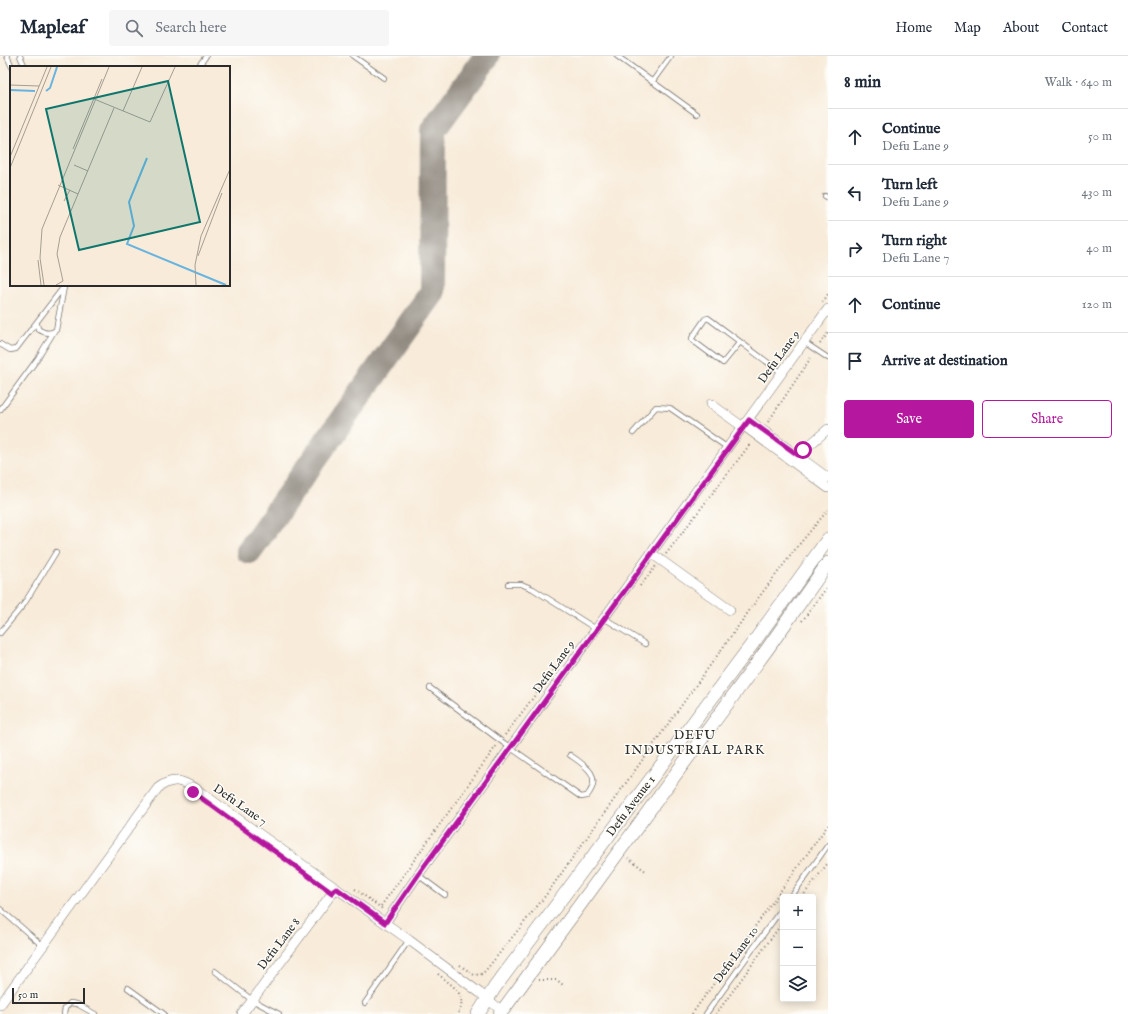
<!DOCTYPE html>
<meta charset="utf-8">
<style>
:root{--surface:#fff;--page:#f6f6f7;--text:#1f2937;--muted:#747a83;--line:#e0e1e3;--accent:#b5179e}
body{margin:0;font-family:"IM FELL English",serif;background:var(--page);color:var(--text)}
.controls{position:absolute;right:12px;bottom:12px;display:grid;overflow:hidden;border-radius:4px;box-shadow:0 2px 10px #0003}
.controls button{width:36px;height:36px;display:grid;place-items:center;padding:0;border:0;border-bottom:1px solid var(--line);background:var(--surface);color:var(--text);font:20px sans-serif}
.scale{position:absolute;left:12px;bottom:10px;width:73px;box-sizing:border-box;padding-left:4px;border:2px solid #2b2b2b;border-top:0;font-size:11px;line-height:14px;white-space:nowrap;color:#2b2b2b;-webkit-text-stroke:3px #fdfcf7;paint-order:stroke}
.stop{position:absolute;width:12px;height:12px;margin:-9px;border:3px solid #b5179e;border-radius:50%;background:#fff}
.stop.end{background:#b5179e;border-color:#fff;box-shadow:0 1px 4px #0008}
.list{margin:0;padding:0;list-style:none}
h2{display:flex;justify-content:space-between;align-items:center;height:52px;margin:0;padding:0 16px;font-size:17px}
h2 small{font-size:13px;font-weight:400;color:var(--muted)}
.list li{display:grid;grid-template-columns:26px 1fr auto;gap:12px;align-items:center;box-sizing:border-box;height:56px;padding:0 16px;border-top:1px solid var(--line)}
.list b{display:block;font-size:15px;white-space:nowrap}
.list p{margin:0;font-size:13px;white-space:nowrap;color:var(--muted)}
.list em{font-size:13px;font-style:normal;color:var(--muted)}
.actions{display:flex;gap:8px;padding:12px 16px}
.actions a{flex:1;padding:9px 0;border:1px solid var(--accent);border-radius:4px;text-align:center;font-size:14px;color:var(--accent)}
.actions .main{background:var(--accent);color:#fff}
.icon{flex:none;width:22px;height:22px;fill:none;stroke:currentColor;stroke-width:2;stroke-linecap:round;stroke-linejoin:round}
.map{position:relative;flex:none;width:828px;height:958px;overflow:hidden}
header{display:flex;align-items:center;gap:24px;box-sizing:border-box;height:56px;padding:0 20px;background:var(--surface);border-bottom:1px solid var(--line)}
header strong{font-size:19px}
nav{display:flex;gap:22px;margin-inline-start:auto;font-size:14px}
.search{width:280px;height:36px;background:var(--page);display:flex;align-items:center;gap:10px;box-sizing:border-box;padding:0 14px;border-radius:4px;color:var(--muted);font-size:15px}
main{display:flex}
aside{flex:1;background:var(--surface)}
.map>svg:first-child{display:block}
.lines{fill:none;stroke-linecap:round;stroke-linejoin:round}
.taxiway{stroke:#928b82;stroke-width:26}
.lane-casing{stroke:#736e68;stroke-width:6}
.street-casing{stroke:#736e68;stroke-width:10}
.secondary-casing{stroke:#736e68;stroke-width:14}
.path{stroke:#736e68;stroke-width:2;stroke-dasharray:1 3;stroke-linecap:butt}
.lane{stroke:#fff;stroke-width:4.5}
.street{stroke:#fff;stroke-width:9}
.secondary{stroke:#fff;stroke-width:13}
.route{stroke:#b5179e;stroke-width:5}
.labels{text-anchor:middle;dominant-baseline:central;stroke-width:3;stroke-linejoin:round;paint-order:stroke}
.street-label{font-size:12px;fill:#2b2b2b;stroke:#fdfcf7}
.neighbourhood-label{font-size:13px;letter-spacing:1px;fill:#2b2b2b;stroke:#fdfcf7}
.inset-river{fill:none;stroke:#67b4e1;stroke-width:2}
.inset-road{fill:none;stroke:#a69e93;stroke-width:1}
.view{fill:#0f766e;fill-opacity:0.15;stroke:#0f766e;stroke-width:2}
.inset-edge{fill:none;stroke:#2b2b2b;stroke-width:2}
</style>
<header>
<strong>Mapleaf</strong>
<div class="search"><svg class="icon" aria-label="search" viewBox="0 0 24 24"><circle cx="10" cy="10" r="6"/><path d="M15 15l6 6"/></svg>Search here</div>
<nav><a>Home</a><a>Map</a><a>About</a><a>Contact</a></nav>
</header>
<main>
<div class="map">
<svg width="828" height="958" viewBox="0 0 828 958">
<rect width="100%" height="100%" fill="#fdfcf7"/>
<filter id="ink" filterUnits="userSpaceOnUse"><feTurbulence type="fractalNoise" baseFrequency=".025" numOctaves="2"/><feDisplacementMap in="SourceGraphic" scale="8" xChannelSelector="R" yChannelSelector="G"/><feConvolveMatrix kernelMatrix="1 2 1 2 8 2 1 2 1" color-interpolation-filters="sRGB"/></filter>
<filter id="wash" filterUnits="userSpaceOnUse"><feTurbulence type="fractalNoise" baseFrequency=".012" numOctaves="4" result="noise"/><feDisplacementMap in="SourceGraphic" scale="16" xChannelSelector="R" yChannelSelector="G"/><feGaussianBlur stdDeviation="0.9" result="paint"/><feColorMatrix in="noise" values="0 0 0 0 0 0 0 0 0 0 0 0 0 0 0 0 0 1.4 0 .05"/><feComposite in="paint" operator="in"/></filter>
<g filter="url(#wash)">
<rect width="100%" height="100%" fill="#f8ebd9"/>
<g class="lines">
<path class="taxiway" d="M249 495 432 237 433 74 487 0"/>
</g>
</g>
<g filter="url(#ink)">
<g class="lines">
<defs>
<path id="lane" d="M7 0 12 11
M20 0 25 11
M353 0 384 22
M617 0 697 58
M198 11 206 0
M652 26 671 0
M825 140 828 142
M37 268 38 273C44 277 50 279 56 274L64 231
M740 286 723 307 692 284V282L705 263 708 262 782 317
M804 286 828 302
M0 288 10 294 16 293 65 229
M0 354 38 302 53 277
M633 377 656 351 670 352 728 392
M508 528H521L533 533 596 573
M604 562 645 588
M0 577 24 548 56 496
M430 632 501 685 581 741 587 740C603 720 586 710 570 699
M418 819 445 839
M791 841 828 789
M0 853 43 890
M215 915 252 944 279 958
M128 932 164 958
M365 947 409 884
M64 958 65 952 70 947 77 948 95 958
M706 958 783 851"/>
<path id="street" d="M711 348 743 371
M749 364 828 422
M744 370 828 432
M798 399 828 373
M651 497 730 554
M385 867 418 819 828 253
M0 949 158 732C172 721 182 724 196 733L409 884 480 937 502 955
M242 958 336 832"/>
<path id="secondary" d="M478 958 495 931 756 583 828 483
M500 958 768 592 828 507"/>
</defs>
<use href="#lane" class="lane-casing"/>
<use href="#street" class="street-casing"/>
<use href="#secondary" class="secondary-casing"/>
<path class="path" d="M823 246 828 238
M820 288 828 277
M768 366 812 300
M666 498 751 387
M640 530 656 510
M802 565 828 530
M505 679 556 611
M628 802 647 816
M355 833 384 854
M802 841 828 807
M381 850 497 689
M460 909 474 919 482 918 486 914 543 843 759 541 797 491 828 454
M438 918C452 930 469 938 458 958
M539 924H557L563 929
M692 958 828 769
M716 958 783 866"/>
<use href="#lane" class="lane"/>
<use href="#street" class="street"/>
<use href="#secondary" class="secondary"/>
</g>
</g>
<g class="lines" filter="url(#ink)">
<path class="route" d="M193 736 332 837 336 832 385 867 418 819 749 364 798 399 803 394"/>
</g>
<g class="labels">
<g class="street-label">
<text transform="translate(779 301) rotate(-54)">Defu Lane 9</text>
<text transform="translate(554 611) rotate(-54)">Defu Lane 9</text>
<text transform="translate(240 749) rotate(35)">Defu Lane 7</text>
<text transform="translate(631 750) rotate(-53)">Defu Avenue 1</text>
<text transform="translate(279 888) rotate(-53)">Defu Lane 8</text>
<text transform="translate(736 899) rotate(-54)">Defu Lane 10</text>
</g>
<g class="neighbourhood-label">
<text x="695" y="679">DEFU<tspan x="695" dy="15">INDUSTRIAL PARK</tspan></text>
</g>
</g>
<g transform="translate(10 10)">
<rect width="220" height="220" fill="#f8ebd9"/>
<path class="inset-river" d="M0 24 25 25M36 25 40 22 47 1M137 92 119 136 124 160 117 178 216 219"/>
<path class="inset-road" d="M0 19 29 20M84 33 140 56 165 1M113 45 132 1M63 83 92 13M0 91 37 1M64 99 78 105M0 102 41 1M48 119 68 128M54 135 60 124M188 190 212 127M28 194 31 219M34 219 30 192 32 163 99 1M46 219 53 215 47 188 50 171 104 42M186 219 185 199 191 170 220 103"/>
<path class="view" d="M158 15 190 156 69 184 36 43Z"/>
<rect width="220" height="220" class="inset-edge"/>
</g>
</svg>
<div class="controls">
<button>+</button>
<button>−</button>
<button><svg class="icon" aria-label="layers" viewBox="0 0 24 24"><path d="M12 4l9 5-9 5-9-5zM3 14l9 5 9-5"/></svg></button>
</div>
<div class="scale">50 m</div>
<div class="stop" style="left:803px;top:394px"></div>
<div class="stop end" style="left:193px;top:736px"></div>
</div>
<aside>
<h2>8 min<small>Walk · 640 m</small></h2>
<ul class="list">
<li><svg class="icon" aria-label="ahead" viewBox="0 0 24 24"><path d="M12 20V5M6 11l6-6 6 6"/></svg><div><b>Continue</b><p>Defu Lane 9</p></div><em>50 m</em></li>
<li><svg class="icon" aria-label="left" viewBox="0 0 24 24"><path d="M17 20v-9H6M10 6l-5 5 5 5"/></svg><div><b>Turn left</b><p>Defu Lane 9</p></div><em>430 m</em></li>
<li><svg class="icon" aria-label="right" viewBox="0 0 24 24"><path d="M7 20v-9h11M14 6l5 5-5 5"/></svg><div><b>Turn right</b><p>Defu Lane 7</p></div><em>40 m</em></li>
<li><svg class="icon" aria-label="ahead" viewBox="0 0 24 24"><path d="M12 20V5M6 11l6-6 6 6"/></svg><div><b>Continue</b></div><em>120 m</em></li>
<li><svg class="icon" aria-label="arrive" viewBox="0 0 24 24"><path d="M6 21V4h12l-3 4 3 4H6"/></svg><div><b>Arrive at destination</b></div></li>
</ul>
<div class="actions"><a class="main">Save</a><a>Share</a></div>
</aside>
</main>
